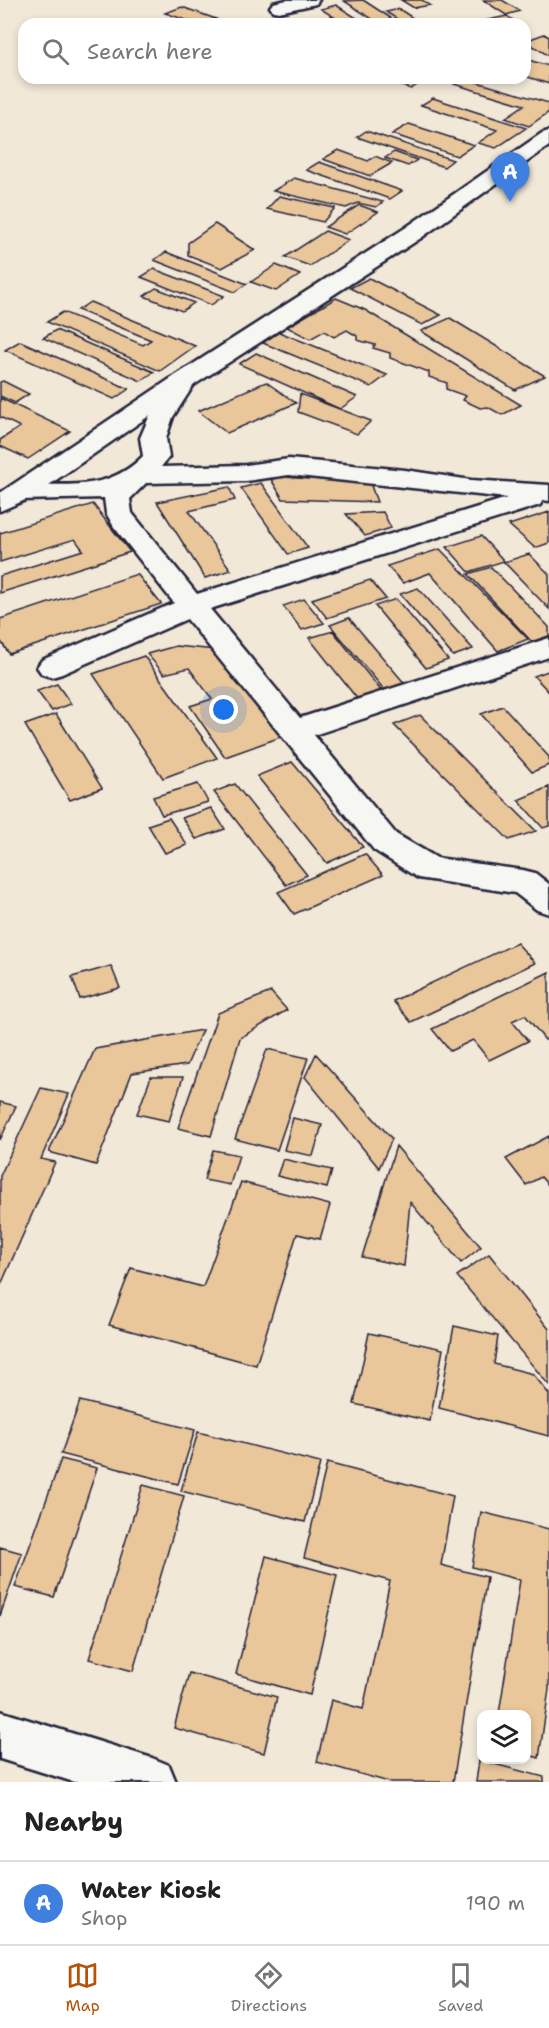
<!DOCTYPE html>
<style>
:root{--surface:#fff;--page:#f2f2f2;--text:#222;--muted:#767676;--line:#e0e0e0;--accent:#b45309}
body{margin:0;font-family:"Shantell Sans",sans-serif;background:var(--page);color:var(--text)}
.controls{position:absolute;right:18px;bottom:18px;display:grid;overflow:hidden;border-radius:12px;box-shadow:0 3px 9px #0003}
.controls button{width:54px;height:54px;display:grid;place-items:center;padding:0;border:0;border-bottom:2px solid var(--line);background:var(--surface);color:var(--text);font:30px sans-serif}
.you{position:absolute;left:224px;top:710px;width:21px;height:21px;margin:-15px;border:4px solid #fff;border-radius:50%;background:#1a73e8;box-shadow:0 0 0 9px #1a73e833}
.badge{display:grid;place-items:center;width:39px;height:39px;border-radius:50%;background:var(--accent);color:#fff;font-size:20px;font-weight:700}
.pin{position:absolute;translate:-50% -50px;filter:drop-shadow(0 2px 3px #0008)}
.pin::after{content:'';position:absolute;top:32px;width:21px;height:18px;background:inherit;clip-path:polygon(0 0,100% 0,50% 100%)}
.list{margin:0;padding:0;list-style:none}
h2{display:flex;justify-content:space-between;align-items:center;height:78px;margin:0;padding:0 24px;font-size:26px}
h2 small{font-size:20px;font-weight:400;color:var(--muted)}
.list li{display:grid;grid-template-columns:39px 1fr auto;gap:18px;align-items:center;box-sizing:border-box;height:84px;padding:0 24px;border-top:2px solid var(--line)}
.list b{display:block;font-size:22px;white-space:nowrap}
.list p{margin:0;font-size:20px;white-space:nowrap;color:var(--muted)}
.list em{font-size:20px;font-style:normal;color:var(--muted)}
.icon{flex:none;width:33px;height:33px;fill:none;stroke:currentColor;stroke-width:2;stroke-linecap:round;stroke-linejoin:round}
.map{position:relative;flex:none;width:549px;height:1782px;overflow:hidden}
.search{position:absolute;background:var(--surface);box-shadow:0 3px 9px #0003;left:18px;right:18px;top:18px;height:66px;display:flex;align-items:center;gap:15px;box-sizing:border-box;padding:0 21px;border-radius:18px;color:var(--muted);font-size:22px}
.sheet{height:162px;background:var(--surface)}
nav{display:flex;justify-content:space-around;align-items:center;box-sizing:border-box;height:84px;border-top:2px solid var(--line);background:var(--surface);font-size:16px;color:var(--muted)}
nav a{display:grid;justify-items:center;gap:3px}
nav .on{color:var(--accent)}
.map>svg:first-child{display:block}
.building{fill:#eac69b;stroke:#22223b;stroke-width:1.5}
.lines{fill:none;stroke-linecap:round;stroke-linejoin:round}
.minor-casing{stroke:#22223b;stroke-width:5}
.secondary-casing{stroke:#22223b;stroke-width:5}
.minor{fill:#f6f6f2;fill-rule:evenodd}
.secondary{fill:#f6f6f2;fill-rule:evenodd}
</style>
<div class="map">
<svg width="549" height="1782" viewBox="0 0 549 1782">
<rect width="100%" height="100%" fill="#f2e8d8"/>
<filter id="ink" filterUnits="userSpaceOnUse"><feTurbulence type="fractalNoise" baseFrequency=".0167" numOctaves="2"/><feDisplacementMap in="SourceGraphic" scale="12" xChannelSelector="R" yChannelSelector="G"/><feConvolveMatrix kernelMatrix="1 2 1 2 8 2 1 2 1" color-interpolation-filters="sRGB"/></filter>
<g filter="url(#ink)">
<path class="building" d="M363 0 400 24H380L344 1Z
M401 0H422L430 5 414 8Z
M483 0H502L520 11 506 15Z
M336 5 366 24H345L321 9Z
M182 7 216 19 198 24 165 13Z
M399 9 422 24H405L386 12Z
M507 16 516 22 468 24Z
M544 34 549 37V56L525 41Z
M525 59 549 66V84L525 76Z
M378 78H403L420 83 411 89Z
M463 78 549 103V112L529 126 505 118 524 105 454 84Z
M433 98 526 128 496 148 478 143 497 130 421 105Z
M409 124 474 145 457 156 392 134Z
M366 131 453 160 444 167 357 137Z
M338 150 368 161 375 156 392 163 370 176 323 159Z
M394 152 417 160 408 166 385 158Z
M319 162 402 191 390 199 306 170Z
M294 178 383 202 376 207 358 203 346 208 273 191Z
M279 196 335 208 323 222 267 209Z
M359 205 378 212 345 234 325 227Z
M215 224 255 250 222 268 188 255V243Z
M325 231 349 240 310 266 285 257Z
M166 252 247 284 235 292 154 260Z
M276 265 300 275 276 291 251 282Z
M154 269 224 296 211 305 141 277Z
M369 278 441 315 422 325 350 288Z
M156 288 194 303 182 311 144 296Z
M336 298 365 310 521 405 502 415 488 407 480 408 463 400 466 396 446 389 447 383 429 377V372L390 358V353L373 348 375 345 357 340V336L347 330 334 337 324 331 310 339 287 327Z
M90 302 195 346 160 371 47 322 63 312 143 345 151 340 78 310Z
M450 318 545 376 515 390 421 331Z
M56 330 154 372 141 381 43 338Z
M279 332 387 375 371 387 263 343Z
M20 341 129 389 114 399 5 350Z
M256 353 357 397 340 409 239 364Z
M3 381 29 394 15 403 0 396V382Z
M266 382 296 403 227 433 198 411Z
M300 394 371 421 357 434 298 412Z
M0 398 70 431 28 459 0 446V440L20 427 0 417Z
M269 476 370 483 377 502 283 499Z
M261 483 308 548 288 554 241 488Z
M229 487 235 500 189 511 231 570 205 578 157 502Z
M93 504 130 552 0 593V576L83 550 75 539 0 562V533Z
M383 512 391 528 365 536 346 514Z
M549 512V543L535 548 509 525Z
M481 536 504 561 469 572 447 547Z
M440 549 528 639 498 651 430 573 403 583 387 566Z
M529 554 549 574V609L504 562Z
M491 567 549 627V636L532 642 468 574Z
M137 574 161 604 9 654 0 640V619Z
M370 580 386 599 327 618 312 599Z
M418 588 473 649 453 656 400 594Z
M304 599 324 623 302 630 283 606Z
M396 599 448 660 426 668 375 606Z
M349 618 406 685 387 693 330 625Z
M333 631 383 693 359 701 309 638Z
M176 646 216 650 281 737 225 757 190 706 212 699 189 668 164 674 147 654Z
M144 656 217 758 163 778 93 674Z
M548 671H549V692L534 676Z
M57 684 71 704 52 711 37 691Z
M503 706 549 757V765L532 772 481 714Z
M56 714 102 788 70 800 25 725Z
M420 715 536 831 509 840 394 725Z
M292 762 363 847 327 863 257 776Z
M198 784 208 802 162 815 153 797Z
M235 784 307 875 286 885 214 792Z
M549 787V826L543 828 518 800Z
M211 808 225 829 196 839 182 818Z
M169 818 187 845 165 853 148 825Z
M365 854 383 875 294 914 278 892Z
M517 943 535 963 411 1022 393 1001Z
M111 966 120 988 80 999 72 977Z
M549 972V1038L545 1040 525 1015 512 1021 528 1041 489 1060 473 1040 450 1051 432 1029Z
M271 992 287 1010 240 1038 211 1136 178 1128 218 1013Z
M202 1030 187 1065 132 1073 96 1165 49 1152 95 1049Z
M267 1049 308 1058 277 1150 235 1139Z
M316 1054 392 1139 379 1168 305 1077Z
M151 1077H183L169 1121 137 1114Z
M41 1088 69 1094 41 1159 55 1162 0 1287V1176Z
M0 1102 16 1106 0 1140Z
M293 1118 322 1125 313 1156 284 1150Z
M549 1136V1186L541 1177 526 1185 506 1159Z
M396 1146 481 1247 461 1263 410 1202 404 1266 362 1257Z
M213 1150 239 1155 230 1185 204 1180Z
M283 1159 332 1170 327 1188 277 1176Z
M241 1182 330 1205 320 1239 297 1234 256 1365 109 1325 131 1268 203 1287Z
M489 1254 549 1329V1385L457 1276Z
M454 1326 498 1336 494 1364 533 1374 549 1394V1436L439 1408Z
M369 1333 443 1349 430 1421 354 1404Z
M80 1401 195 1430 178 1484 61 1454Z
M198 1432 320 1463 305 1522 181 1491Z
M61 1459 97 1468 54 1597 15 1587Z
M327 1463 453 1496 441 1565 487 1577 453 1782H389L317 1762 331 1700 363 1709 390 1581 304 1558Z
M143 1485 184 1496 133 1671 89 1659Z
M481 1512 549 1529V1689L539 1758 526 1754V1714H499L520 1580 472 1567Z
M0 1547 22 1553 0 1616Z
M266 1556 337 1575 310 1695 236 1674Z
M189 1673 277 1697 264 1753 174 1728Z
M479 1760 544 1777V1782H476Z"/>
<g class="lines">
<defs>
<path id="minor" d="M287 0H319L316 4 279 12 273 11 270 7 273 3Z
M185 373 194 375 197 380 173 417 166 438 169 457 161 467 246 465 289 459 405 470 471 480 549 485V501L543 500 540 505 210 609 300 718 549 638V657L314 735 396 834 437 858 523 870 535 873 549 884V914L537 910 515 893 418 878 374 850 187 619 62 674 52 677 42 674 37 667 42 660 174 603 114 527 106 513 104 498 21 500 12 498 8 492 12 486 21 484C67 484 108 492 143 456L140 438 149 417 176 375ZM289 475 507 498 197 594 132 513 130 499 146 483 246 481Z
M0 1711 152 1758 169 1765 176 1782H74L0 1759Z"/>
<path id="secondary" d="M549 131V146L421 238 194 385 30 498 0 511V493L176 375 405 228 542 133Z"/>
</defs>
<use href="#minor" class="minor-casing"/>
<use href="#secondary" class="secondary-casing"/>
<use href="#minor" class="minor"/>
<use href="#secondary" class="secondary"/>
</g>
</g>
</svg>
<div class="controls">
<button><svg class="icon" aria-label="layers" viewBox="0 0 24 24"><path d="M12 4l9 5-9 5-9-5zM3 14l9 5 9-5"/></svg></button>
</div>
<div class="you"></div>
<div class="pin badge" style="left:510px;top:202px;background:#3f7fe0">A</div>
<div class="search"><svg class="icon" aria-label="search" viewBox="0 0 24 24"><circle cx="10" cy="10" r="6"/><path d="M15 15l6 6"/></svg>Search here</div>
</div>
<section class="sheet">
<h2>Nearby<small></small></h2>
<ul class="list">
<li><span class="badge" style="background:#3f7fe0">A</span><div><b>Water Kiosk</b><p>Shop</p></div><em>190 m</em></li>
</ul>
</section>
<nav>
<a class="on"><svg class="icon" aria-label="map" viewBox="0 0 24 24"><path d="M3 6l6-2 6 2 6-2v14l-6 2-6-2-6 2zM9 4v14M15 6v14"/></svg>Map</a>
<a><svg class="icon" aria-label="directions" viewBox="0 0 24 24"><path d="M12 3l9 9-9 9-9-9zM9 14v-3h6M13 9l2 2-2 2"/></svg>Directions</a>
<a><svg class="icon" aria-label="saved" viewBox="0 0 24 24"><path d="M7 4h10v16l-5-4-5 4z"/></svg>Saved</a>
</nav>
